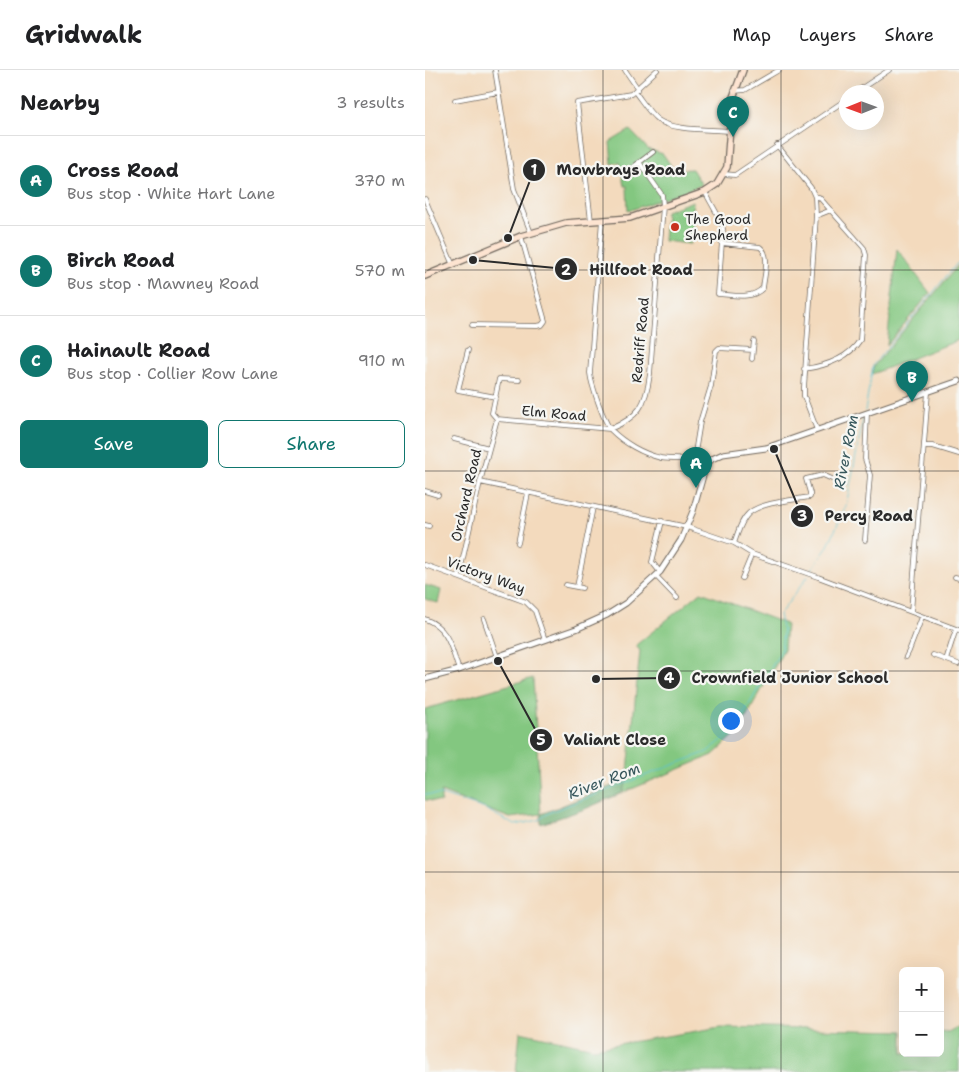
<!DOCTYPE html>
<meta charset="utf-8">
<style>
:root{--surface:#fff;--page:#f2f2f2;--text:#202124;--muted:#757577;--line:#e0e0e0;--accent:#0f766e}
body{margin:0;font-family:"Shantell Sans",sans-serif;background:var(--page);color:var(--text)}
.controls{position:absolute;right:15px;bottom:15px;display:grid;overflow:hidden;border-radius:8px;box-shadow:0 5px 20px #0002}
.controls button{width:45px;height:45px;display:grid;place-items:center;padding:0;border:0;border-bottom:1px solid var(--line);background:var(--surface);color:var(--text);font:25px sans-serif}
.compass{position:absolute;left:414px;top:15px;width:45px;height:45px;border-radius:50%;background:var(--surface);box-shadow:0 5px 20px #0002;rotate:269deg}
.you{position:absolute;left:305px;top:650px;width:18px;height:18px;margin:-12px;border:4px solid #fff;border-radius:50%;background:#1a73e8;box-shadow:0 0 0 8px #1a73e833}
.badge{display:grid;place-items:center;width:32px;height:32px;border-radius:50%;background:var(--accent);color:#fff;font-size:16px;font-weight:700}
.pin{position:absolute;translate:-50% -41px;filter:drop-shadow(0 1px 2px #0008)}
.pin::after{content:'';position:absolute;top:26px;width:18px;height:15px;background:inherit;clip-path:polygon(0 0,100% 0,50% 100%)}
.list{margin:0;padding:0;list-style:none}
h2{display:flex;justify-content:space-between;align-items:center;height:65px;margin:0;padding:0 20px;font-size:21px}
h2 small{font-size:16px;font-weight:400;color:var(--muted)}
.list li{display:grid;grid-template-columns:32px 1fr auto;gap:15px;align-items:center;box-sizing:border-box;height:90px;padding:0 20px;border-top:1px solid var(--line)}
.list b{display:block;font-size:19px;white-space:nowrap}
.list p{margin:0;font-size:16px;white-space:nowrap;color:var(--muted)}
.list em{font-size:16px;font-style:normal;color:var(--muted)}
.actions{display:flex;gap:10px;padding:15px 20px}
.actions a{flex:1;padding:11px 0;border:1px solid var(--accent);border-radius:8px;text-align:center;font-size:18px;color:var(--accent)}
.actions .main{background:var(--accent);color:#fff}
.map{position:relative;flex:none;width:534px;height:1002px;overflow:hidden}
header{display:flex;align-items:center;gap:30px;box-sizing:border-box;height:70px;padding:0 25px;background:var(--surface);border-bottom:1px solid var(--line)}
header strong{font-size:24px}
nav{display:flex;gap:28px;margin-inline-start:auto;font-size:18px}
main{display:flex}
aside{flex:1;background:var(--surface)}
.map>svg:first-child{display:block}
.green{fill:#83c780;stroke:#577956}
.forest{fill:#6aac6e;stroke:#4a6c4c}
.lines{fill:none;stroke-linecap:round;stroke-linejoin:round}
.stream{stroke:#56c2d0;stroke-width:1}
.minor-casing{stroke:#71685e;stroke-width:5.5}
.tertiary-casing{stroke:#71685e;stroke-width:7}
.secondary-casing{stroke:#71685e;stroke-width:8}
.minor{stroke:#fff;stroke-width:4}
.tertiary{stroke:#fff;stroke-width:5}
.secondary{stroke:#fde4d1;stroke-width:5.5}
.grid{fill:none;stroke:#2b2b2b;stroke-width:1;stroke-opacity:0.55}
.poi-dot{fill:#c8321e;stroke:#f6f6f2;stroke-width:2}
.labels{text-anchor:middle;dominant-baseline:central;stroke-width:4.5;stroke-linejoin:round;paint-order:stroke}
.poi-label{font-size:14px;fill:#2b2b2b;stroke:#f6f6f2;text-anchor:start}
.street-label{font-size:14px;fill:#2b2b2b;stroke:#f6f6f2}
.water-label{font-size:15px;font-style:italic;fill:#38585d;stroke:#f6f6f2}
.leader{fill:none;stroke:#2b2b2b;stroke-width:2}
.callout-dot{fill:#2b2b2b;stroke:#f6f6f2;stroke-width:2}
.mark-label{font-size:15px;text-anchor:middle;font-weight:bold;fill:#fff}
.callout-label{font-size:15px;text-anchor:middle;font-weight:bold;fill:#2b2b2b;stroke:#f6f6f2;stroke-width:4.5;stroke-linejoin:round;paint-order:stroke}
</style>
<header>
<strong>Gridwalk</strong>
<nav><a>Map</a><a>Layers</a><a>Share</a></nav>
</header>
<main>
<aside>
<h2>Nearby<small>3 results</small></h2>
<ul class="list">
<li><span class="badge">A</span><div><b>Cross Road</b><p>Bus stop · White Hart Lane</p></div><em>370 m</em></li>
<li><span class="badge">B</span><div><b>Birch Road</b><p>Bus stop · Mawney Road</p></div><em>570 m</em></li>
<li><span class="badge">C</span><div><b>Hainault Road</b><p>Bus stop · Collier Row Lane</p></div><em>910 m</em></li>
</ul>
<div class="actions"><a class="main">Save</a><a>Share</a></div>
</aside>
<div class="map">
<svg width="534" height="1002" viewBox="0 0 534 1002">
<rect width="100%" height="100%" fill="#f6f6f2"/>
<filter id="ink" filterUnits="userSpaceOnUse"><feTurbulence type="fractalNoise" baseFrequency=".02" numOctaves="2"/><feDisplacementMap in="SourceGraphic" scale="10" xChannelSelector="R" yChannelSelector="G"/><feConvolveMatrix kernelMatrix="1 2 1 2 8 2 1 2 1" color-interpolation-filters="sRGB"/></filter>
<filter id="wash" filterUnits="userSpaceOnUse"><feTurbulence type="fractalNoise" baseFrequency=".0096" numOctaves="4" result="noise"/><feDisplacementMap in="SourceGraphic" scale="20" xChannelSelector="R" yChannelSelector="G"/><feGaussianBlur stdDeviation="1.12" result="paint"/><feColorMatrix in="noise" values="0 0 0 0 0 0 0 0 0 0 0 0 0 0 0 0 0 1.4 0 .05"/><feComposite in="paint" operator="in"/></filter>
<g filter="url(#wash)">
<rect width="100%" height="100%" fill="#f3dabd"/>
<path class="green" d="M205 60 223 79 238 84 249 100 267 99 277 115 203 141 202 116H199L195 92 187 94 185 72Z
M268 131 266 149 272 163 266 164 265 174 239 171 241 141Z
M472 179 505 223 462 275Z
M534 194V270L447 304 449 296Z
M0 515 16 520 13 533 0 529Z
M276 522 361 554 359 580 313 662 288 685 197 723 202 711 215 581 211 575Z
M108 608 116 744 85 748 16 722V732L0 730V639Z
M534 956V1002H91L95 962 169 978 296 957 478 961V983H515V961L523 962Z"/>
<path class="forest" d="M202 710 197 723 160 739 116 754V744Z"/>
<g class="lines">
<path class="stream" d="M440 341 448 295 534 191
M385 502 402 478 421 436 439 345
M0 724 17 725 60 739 90 755 114 750 125 742 282 682 296 671 310 658 356 581 358 562 354 545 383 506"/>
</g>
</g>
<g filter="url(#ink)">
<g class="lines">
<defs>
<path id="minor" d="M70 0 89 119 106 163
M200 0 213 19
M309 21 320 20 354 0
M210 22C217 31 224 43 233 50 249 61 285 59 304 61
M431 22 464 0
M30 30 73 22
M352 75 386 118 390 127 391 146 379 317V326L392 360
M199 104 228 82
M299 104 310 105 422 29
M280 122 295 149 298 159 293 224C309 225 326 230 338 218 339 206 346 185 335 177L297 173
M0 129 27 193
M391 146 406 140
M177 150 165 303C166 314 179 352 186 360 199 373 218 384 236 388 252 391 267 386 281 395
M166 151 152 33 206 24 232 0
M47 255 112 256 117 255 120 251 96 166
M43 280 33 320 71 327
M327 289 329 271
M379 299C401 296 423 289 435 270L441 185 439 178 394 127H390
M72 349 185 359C214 347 221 335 225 304L238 136 237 125 214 92
M72 349 67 343 74 309 94 310
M29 369 64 378
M499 376H508L534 384
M269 389 275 352 286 316 291 281 294 278 328 280
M55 412 262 457 309 473 327 484 393 507 534 560
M0 421 13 425
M0 455 4 456
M440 470 445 405 440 389 442 343
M93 473 103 423
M309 473C313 463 316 450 324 443 337 432 369 430 385 427V423L381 409 398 405 418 414
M0 495 101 532 110 541 120 570
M235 502 227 492 237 451
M34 506 55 412 72 349
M231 506 252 528
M530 507 534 508
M317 508 327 484
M141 515 157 518
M152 517 168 437
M486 542 503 322
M0 549C24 558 26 578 34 600
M59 549 72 587
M508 585 533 594
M481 587 484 581 497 547
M521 590 531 559"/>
<path id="tertiary" d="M0 609 34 600 151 559 182 545 201 533 235 502 256 470 268 441 281 395 287 389 298 384 341 378 534 311"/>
<path id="secondary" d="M0 206 96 166 124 158 141 153 205 148 280 122 292 114 302 97 307 30 318 0"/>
</defs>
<use href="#minor" class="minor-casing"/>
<use href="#tertiary" class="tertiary-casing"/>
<use href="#secondary" class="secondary-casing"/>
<use href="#minor" class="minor"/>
<use href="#tertiary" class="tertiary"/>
<use href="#secondary" class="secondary"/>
</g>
</g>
<path class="grid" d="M178 0V1002M356 0V1002M0 200H534M0 401H534M0 601H534M0 802H534"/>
<circle class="poi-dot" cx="250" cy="157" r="5"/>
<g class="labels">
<g class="poi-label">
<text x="260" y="149">The Good<tspan x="260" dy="16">Shepherd</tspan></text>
</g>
<g class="street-label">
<text transform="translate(215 270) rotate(-85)">Redriff Road</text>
<text transform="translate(129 343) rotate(5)">Elm Road</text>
<text transform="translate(41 425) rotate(-77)">Orchard Road</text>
<text transform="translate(61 505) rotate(20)">Victory Way</text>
</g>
<g class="water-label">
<text transform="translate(421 382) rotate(-79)">River Rom</text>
<text transform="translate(179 711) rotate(-21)">River Rom</text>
</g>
</g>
<path class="leader" d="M83 168L109 100M48 190L141 199M349 379L377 446M171 609L244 608M73 591L116 670"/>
<g class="callout-dot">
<circle cx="83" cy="168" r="5"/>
<circle cx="48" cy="190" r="5"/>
<circle cx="349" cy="379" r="5"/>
<circle cx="171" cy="609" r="5"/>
<circle cx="73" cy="591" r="5"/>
<circle cx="109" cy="100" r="12"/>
<circle cx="141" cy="199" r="12"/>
<circle cx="377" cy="446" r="12"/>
<circle cx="244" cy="608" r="12"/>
<circle cx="116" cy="670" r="12"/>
</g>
<g class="mark-label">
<text x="109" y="105">1</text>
<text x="141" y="205">2</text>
<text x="377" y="451">3</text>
<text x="244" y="613">4</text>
<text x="116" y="675">5</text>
</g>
<g class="callout-label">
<text x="196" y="105">Mowbrays Road</text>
<text x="216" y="205">Hillfoot Road</text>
<text x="444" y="451">Percy Road</text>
<text x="365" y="613">Crownfield Junior School</text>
<text x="190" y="675">Valiant Close</text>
</g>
</svg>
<div class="controls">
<button>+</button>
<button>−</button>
</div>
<svg class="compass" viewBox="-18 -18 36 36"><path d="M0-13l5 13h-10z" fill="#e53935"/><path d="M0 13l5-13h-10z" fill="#757577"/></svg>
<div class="you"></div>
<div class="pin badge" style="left:271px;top:418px">A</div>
<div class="pin badge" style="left:487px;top:332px">B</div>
<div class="pin badge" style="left:308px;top:67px">C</div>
</div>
</main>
